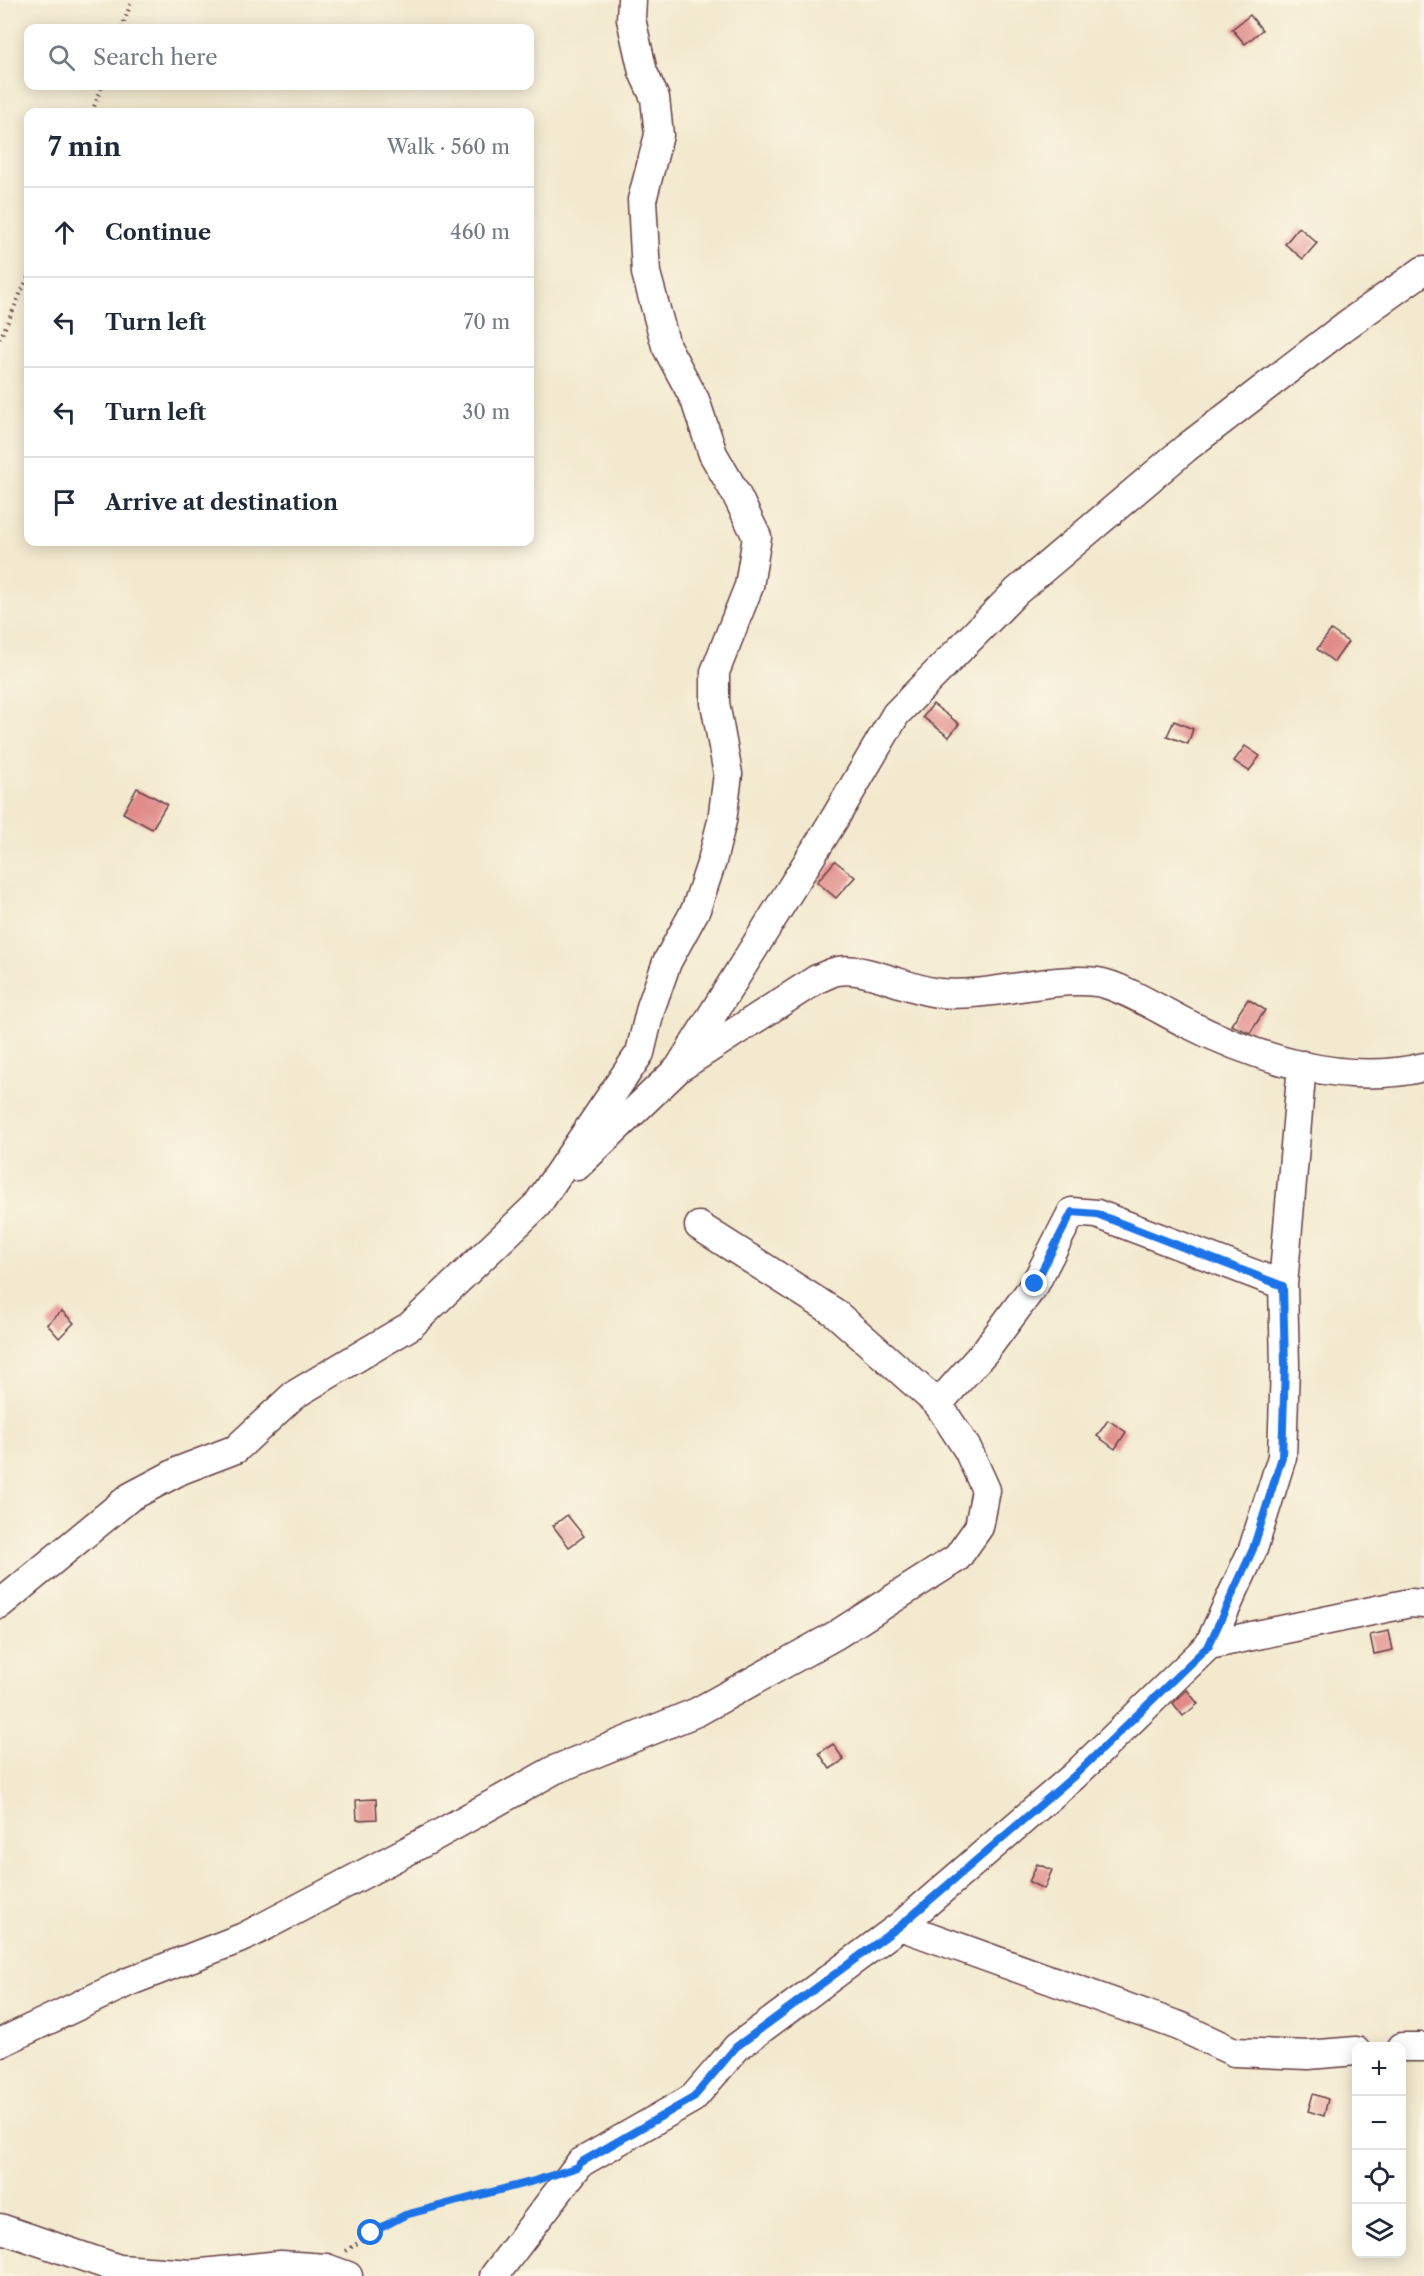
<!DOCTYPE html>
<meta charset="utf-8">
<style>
:root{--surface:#fff;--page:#f2f2f3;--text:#1f2937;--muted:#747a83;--line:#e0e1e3}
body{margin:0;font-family:"Libre Caslon Text",serif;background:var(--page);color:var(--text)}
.controls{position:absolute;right:18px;bottom:18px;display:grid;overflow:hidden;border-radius:12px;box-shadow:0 3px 15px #0003}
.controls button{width:54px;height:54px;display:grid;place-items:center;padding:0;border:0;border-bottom:2px solid var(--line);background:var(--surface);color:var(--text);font:30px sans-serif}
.stop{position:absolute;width:18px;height:18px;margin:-14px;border:4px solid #1a73e8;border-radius:50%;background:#fff}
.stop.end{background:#1a73e8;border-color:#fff;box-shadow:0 2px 6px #0008}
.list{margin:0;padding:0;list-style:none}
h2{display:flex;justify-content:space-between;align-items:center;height:78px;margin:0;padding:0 24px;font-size:26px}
h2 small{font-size:20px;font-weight:400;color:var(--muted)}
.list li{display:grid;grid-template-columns:39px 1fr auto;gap:18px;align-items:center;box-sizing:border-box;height:90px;padding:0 24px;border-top:2px solid var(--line)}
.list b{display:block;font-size:22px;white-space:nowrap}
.list em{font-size:20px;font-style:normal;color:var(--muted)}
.icon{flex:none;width:33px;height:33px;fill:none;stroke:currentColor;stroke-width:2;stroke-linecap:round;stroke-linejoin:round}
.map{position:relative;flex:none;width:1424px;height:2276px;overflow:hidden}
.search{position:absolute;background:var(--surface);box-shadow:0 3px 15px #0003;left:24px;top:24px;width:510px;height:66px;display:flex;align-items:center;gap:15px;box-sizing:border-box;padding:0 21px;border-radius:12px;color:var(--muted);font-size:22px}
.panel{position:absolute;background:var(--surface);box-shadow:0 3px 15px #0003;left:24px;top:108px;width:510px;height:438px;border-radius:12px}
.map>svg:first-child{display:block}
.building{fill:#e18b8a}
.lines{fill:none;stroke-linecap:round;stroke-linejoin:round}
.minor-casing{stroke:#633d43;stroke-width:31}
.path{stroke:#633d43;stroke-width:4;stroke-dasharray:1.5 4.5;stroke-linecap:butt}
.minor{stroke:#fff;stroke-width:28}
.route{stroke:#1a73e8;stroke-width:8}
</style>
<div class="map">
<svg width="1424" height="2276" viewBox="0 0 1424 2276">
<rect width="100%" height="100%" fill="#fcf5e5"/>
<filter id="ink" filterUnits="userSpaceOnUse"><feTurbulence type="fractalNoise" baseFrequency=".0167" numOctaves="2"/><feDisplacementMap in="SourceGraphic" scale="12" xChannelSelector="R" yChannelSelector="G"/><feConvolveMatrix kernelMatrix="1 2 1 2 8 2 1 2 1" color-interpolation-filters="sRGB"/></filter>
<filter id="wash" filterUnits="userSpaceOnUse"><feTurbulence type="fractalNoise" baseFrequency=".008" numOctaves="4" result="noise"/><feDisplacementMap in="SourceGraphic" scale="24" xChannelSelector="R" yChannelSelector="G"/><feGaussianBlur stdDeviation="1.35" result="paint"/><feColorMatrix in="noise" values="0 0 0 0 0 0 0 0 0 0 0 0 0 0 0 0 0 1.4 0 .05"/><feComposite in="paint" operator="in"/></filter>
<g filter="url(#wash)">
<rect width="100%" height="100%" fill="#f2e9ce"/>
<g id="blocks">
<path class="building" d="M1250 15 1262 30 1245 44 1232 29Z
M1299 227 1317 243 1303 259 1285 244Z
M1331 630 1348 642 1334 662 1317 649Z
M933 704 959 724 949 737 923 717Z
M1174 721 1193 729 1188 744 1167 736Z
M1245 746 1260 756 1249 771 1234 761Z
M137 788 167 804 152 829 123 813Z
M835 861 855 877 836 898 817 882Z
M1248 999 1265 1010 1250 1033 1231 1025Z
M62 1311 74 1323 59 1338 47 1324Z
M1108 1420 1126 1432 1115 1449 1097 1436Z
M567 1515 584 1536 569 1547 553 1526Z
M1389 1631 1393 1650 1374 1654 1370 1635Z
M1187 1690 1198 1704 1183 1716 1173 1703Z
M833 1744 844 1760 830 1769 819 1753Z
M376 1799 377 1819 357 1820 356 1800Z
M1037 1864 1052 1870 1044 1889 1029 1882Z
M1313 2094 1328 2099 1324 2116 1308 2111Z"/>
</g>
</g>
<g filter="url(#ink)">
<use href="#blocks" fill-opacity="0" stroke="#633d43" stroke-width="1.5"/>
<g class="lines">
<defs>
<path id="minor" d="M679 1068 835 818 896 714 1017 591 1186 448 1345 326 1424 270
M577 1166 679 1068 817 979C823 977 831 972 838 971 866 966 909 990 939 993 990 998 1047 976 1097 982 1120 985 1162 1011 1184 1022 1255 1058 1344 1087 1424 1067
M938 1404 986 1350 1035 1284 1072 1212 1097 1214 1283 1285
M0 1604 130 1497 181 1470 236 1449 294 1395 410 1326 537 1205 640 1053 651 1007 667 962 696 909 712 861 722 821 728 774 715 703V672L749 586 757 537 736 494 713 454 695 400 666 346 646 273 642 200 659 135 655 98 643 72 631 19 632 0
M1209 1645 1253 1549 1282 1457 1285 1366 1283 1285 1302 1065
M900 1926 1179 2026 1234 2052 1308 2055 1356 2051
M0 2043 128 1982 244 1937 430 1839 554 1770 697 1712 836 1635 957 1558 979 1527 986 1490 968 1450 938 1404 834 1312 699 1226
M1402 2047H1424
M0 2228 119 2269 192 2274 281 2265 326 2268 348 2276
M494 2276 580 2163 693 2098 737 2047 900 1926 1074 1776 1209 1645 1410 1603 1424 1604"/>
</defs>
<use href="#minor" class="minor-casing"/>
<path class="path" d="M122 28 132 0
M92 112 102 86
M0 339 28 277
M346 2251 388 2222 406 2215 537 2180"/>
<use href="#minor" class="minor"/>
</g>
</g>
<g class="lines" filter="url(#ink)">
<path class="route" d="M371 2233 405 2215 534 2181 578 2167 580 2163 693 2098 736 2047 900 1926 1074 1776 1209 1645 1253 1549 1282 1457 1285 1366 1283 1286 1097 1214 1072 1212 1035 1284"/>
</g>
</svg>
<div class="controls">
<button>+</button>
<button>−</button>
<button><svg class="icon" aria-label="locate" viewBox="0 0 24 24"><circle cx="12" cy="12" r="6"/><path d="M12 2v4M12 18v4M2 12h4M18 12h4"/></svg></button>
<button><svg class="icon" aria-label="layers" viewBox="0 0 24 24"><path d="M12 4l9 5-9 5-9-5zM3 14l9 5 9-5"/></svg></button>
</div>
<div class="stop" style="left:371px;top:2233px"></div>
<div class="stop end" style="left:1035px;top:1284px"></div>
<div class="search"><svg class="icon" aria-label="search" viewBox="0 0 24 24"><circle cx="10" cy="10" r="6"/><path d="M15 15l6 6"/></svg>Search here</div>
<section class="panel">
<h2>7 min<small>Walk · 560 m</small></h2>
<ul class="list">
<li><svg class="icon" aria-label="ahead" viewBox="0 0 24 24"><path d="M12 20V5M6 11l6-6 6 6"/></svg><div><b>Continue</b></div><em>460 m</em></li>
<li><svg class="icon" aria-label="left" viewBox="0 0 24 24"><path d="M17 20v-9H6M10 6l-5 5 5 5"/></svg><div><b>Turn left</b></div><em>70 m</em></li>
<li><svg class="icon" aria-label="left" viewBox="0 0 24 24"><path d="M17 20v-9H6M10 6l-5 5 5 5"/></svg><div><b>Turn left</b></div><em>30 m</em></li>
<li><svg class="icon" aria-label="arrive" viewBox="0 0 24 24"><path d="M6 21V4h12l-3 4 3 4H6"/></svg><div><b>Arrive at destination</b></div></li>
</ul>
</section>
</div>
